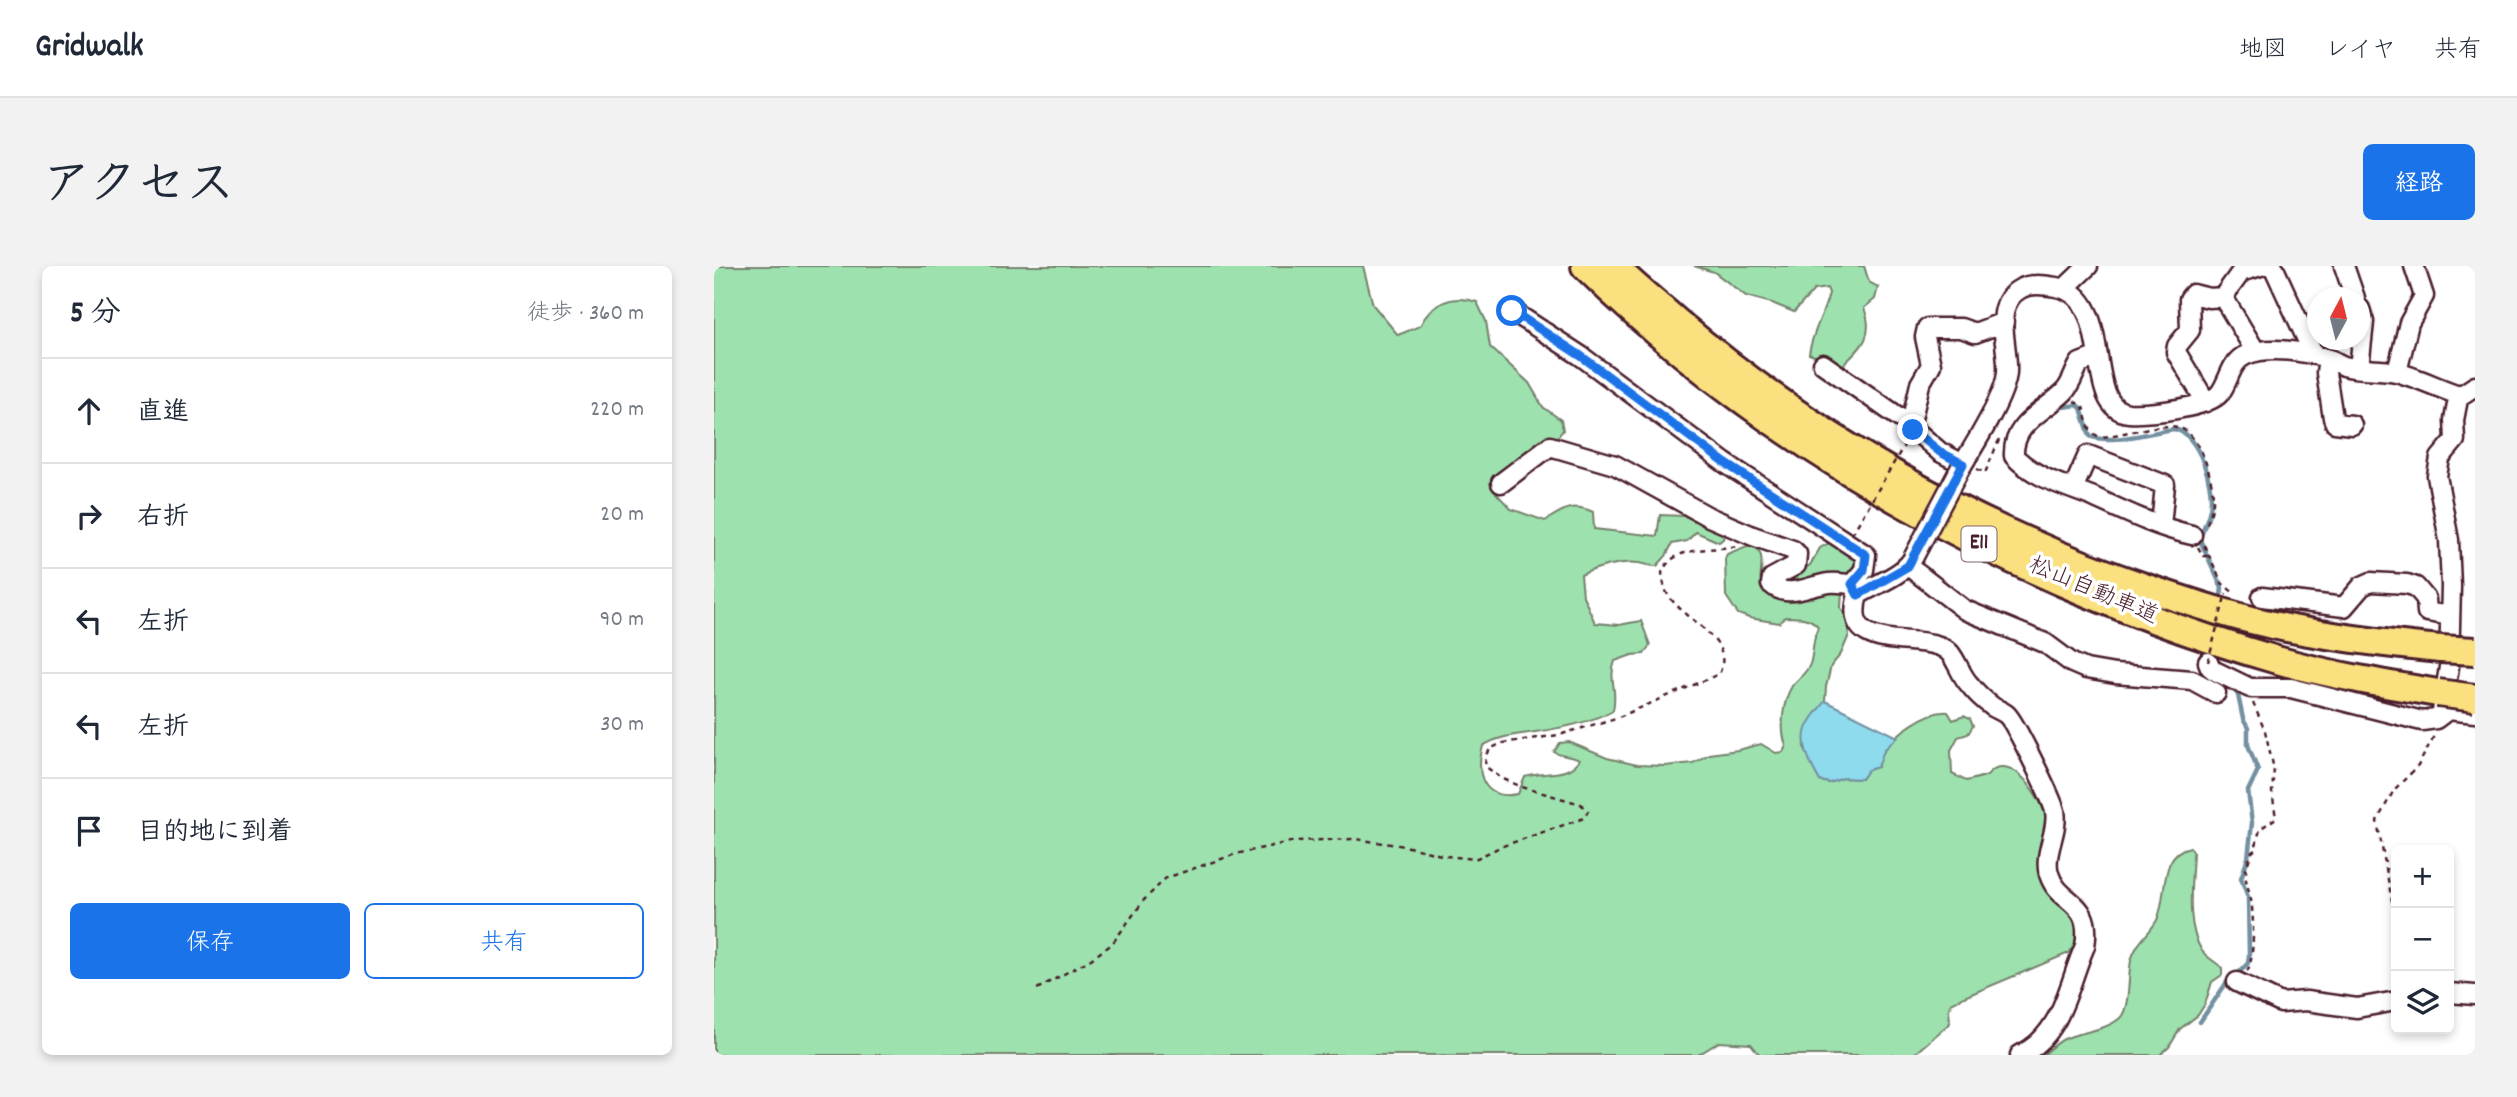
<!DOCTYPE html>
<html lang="ja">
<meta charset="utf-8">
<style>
:root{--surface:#fff;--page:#f2f2f3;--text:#1f2937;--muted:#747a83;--line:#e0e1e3;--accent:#1a73e8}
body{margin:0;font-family:Dekko,"Klee One",sans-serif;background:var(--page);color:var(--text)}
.controls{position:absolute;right:21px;bottom:21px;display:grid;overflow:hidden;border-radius:10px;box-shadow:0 4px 10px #0003}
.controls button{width:63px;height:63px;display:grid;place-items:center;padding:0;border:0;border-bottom:2px solid var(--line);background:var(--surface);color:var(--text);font:35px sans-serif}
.compass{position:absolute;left:1593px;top:21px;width:63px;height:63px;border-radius:50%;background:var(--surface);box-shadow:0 4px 10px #0003;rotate:7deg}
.stop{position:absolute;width:21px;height:21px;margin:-16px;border:5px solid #1a73e8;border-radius:50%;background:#fff}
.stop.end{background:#1a73e8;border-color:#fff;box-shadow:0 2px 7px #0008}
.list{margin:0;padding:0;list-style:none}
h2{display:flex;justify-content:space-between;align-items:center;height:91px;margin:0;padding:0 28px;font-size:30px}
h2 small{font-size:23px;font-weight:400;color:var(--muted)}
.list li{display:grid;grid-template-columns:46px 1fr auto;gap:21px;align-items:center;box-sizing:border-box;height:105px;padding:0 28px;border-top:2px solid var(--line)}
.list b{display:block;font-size:26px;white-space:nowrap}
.list em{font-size:23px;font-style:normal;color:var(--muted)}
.actions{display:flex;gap:14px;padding:21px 28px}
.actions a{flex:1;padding:16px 0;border:2px solid var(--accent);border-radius:10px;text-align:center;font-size:24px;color:var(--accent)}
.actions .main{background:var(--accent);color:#fff}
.icon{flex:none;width:38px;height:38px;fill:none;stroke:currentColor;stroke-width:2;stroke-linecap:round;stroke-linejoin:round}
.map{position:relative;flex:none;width:1761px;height:789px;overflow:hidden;border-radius:10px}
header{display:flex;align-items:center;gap:42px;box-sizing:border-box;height:98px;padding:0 35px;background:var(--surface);border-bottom:2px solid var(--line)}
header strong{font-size:33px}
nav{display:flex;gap:38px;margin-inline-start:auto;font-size:24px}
.intro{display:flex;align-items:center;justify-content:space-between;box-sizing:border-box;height:168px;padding:0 42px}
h1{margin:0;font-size:49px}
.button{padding:18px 32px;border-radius:10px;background:var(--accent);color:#fff;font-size:24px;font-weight:700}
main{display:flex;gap:42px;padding:0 42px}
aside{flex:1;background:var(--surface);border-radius:10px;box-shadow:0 4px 10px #0003}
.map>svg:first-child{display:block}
.green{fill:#9de2ae;stroke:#74806c;stroke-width:2}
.water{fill:#8edbee;stroke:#7390a0;stroke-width:2}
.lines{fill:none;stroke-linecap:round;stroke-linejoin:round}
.stream{stroke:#7390a0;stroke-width:4.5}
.minor-casing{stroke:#4a1f2b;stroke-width:23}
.highway-casing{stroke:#4a1f2b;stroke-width:32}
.path{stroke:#4a1f2b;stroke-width:2.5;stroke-dasharray:5 5;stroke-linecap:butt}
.minor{stroke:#fff;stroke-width:18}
.highway{stroke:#fbe080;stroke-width:26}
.minor-bridge-casing{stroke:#4a1f2b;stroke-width:23;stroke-linecap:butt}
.highway-bridge-casing{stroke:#4a1f2b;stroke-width:32;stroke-linecap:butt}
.path-bridge{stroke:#4a1f2b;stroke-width:2.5;stroke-dasharray:5 5;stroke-linecap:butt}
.minor-bridge{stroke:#fff;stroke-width:18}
.highway-bridge{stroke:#fbe080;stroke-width:26}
.route{stroke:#1a73e8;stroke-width:9}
.labels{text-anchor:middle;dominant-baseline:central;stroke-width:7;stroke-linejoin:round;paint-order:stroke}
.shield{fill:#fff;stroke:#80626b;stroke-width:2}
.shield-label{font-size:21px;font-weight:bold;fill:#4a1f2b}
.street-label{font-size:23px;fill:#4a1f2b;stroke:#fff}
</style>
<header>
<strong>Gridwalk</strong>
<nav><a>地図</a><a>レイヤ</a><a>共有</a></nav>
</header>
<div class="intro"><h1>アクセス</h1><a class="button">経路</a></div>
<main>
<aside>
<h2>5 分<small>徒歩 · 360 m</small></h2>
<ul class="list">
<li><svg class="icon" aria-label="ahead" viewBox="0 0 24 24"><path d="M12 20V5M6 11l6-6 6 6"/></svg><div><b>直進</b></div><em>220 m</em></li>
<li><svg class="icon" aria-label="right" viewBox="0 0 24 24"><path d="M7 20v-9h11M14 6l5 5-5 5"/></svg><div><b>右折</b></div><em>20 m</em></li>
<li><svg class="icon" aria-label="left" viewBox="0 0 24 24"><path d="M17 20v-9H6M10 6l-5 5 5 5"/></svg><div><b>左折</b></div><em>90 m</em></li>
<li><svg class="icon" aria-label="left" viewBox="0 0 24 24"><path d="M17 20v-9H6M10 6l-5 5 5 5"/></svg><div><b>左折</b></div><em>30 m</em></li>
<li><svg class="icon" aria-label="arrive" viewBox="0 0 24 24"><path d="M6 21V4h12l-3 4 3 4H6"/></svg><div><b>目的地に到着</b></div></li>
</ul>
<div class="actions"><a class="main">保存</a><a>共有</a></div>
</aside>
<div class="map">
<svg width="1761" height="789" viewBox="0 0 1761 789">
<rect width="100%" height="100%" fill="#fff"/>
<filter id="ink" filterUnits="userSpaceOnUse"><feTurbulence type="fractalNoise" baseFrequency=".0143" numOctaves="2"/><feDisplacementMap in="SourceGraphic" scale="14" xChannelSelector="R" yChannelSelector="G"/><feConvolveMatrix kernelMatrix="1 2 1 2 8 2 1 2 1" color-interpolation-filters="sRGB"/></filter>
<g filter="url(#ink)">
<path class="green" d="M0 0H649L659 39 684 69 706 60C717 37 738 28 763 36L772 55 776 81 815 117 829 141 847 154 849 164 843 172 830 176 781 209 780 225 797 243 831 255C849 244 858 236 879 246L880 263 943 270 946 249 971 250 1010 268 1009 273 1005 276 982 266 973 275 958 278 952 290 943 300C936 300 932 298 925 297 907 295 883 301 867 309L869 330 881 357 905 359 927 355 936 379 930 388 918 389 901 395C894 415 904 422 899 444 876 457 847 462 821 466 803 469 784 470 769 480 761 508 769 535 804 528L811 511C828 505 855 512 865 494 857 489 850 492 840 486L846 477 855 476 893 492 923 499 951 500 979 497 995 488 1024 484 1047 478 1062 487 1069 486 1072 480C1066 462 1068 437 1078 420 1083 413 1093 407 1096 398 1100 386 1098 374 1104 361 1097 350 1083 352 1071 351L1065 357 1035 352 1024 348 1012 330 1011 293 1013 288 1038 278C1056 290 1042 308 1048 325L1063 333 1071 331 1079 310 1096 299 1106 282 1115 277 1125 279 1140 287 1142 299 1128 324 1127 342 1133 351 1135 369 1127 388 1117 400 1112 421 1111 435 1099 452 1090 481C1097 492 1099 503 1106 515L1115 517 1129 512 1148 513 1154 504 1164 501C1166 496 1167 489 1170 485 1180 468 1214 444 1234 446L1239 454 1250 450 1256 453 1259 460 1254 468 1244 471 1237 484 1238 508 1252 515C1258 513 1267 512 1273 509 1274 508 1280 502 1282 502 1307 494 1329 539 1335 557L1329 583 1353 641 1362 653 1365 663 1364 674 1355 687 1238 736 1235 743 1236 757 1199 789H1046L1037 778 1005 776 984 789H0Z
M980 0H1150L1155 16 1164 21 1161 33 1150 42C1161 70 1148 81 1128 100L1095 88C1098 66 1110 48 1115 27L1113 22 1100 24 1080 46 1058 37 1032 30 1000 6Z
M1476 581 1479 586C1478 616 1471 658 1488 685 1492 691 1502 696 1508 702V709L1498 716 1491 738 1484 749 1466 763 1455 781 1446 789H1329C1336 784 1342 777 1350 773 1368 765 1391 765 1406 752 1416 743 1414 708 1417 695 1421 677 1435 669 1443 654 1454 631 1444 587 1476 581Z"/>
<path class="water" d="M1111 435 1184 471 1170 484 1164 501 1154 504 1148 513 1129 512 1116 517 1106 515C1097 500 1086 479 1092 463 1095 453 1105 443 1111 435Z"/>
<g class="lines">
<path class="stream" d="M1344 139 1349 141 1363 139 1367 142 1376 170C1395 179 1438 166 1460 163 1485 167 1501 221 1496 243 1494 254 1488 263 1486 274L1508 322 1506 336
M1520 423 1524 429 1529 453 1534 462V479L1544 504 1534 525 1538 557 1534 592 1527 612 1534 631 1535 689 1534 697 1523 709
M1486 756 1515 713"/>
<defs>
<path id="minor" d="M1559 0 1600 89
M1630 0 1641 32
M1351 22 1374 0
M1509 31 1542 86
M798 45 867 90 1011 197 1152 289 1150 304 1138 318
M1384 90 1366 97C1360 106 1358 118 1350 126 1330 146 1298 157 1300 190 1319 211 1351 220 1377 230 1410 245 1442 261 1478 269
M1614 93 1612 107 1619 152 1621 157 1638 159
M1109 98 1189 154 1226 186 1249 198
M1645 102 1650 56 1646 43
M1683 106 1695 57 1710 30 1700 0
M1492 136 1462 86 1463 80 1476 64 1475 33 1479 28 1495 32 1509 31 1527 6 1547 0
M1196 161 1206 118 1217 99 1211 71 1213 62H1247L1261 67 1290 56
M1247 201C1260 180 1292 129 1293 106 1295 80 1277 39 1306 23 1317 17 1330 19 1342 21 1403 31 1367 143 1415 147 1435 148 1494 142 1506 127 1516 114 1516 96 1532 89 1555 79 1593 86 1616 93 1621 95 1625 98 1630 100 1647 105 1665 102 1682 106 1702 111 1722 121 1742 128H1749L1761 120
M787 217 836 180 901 199 995 251 1039 270 1079 284 1083 288 1082 299 1058 312 1057 318C1074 334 1096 319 1115 317 1123 316 1131 318 1138 318
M1359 223 1374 189 1451 219 1447 260
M1194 300 1251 344 1331 377 1358 397 1372 403 1401 408 1478 414 1502 427
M1138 318 1144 329C1125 394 1215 362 1236 387 1244 397 1247 410 1256 419 1262 427 1271 435 1279 441 1284 444 1289 445 1293 449 1301 456 1338 533 1341 545 1345 565 1329 587 1335 608 1345 640 1379 632 1371 680 1354 718 1349 769 1306 789
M1144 329C1160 319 1187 310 1198 294
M1548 331 1630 341 1648 320 1657 316 1693 318 1702 321 1712 333 1713 346 1736 350
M1494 396 1496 401 1501 405 1536 422H1577L1708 455 1722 453 1734 444 1761 447
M1728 446 1735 401 1737 320 1735 274 1723 210 1726 192 1741 174 1740 154 1745 128
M1523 716 1567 737 1592 735 1643 742 1682 735
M1735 727 1761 729"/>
<path id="highway" d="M871 0C1059 186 1311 321 1563 394 1616 409 1670 418 1724 427
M900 0C919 20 942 37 963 56 1102 174 1263 265 1436 323 1481 338 1527 353 1573 362 1624 372 1675 378 1726 383"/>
</defs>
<use href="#minor" class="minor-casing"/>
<use href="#highway" class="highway-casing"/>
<path class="path" d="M1360 135 1369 141C1373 153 1373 168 1387 171 1409 169 1443 157 1463 161 1486 166 1498 211 1499 230 1500 241 1495 253 1491 262
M1263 203 1271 207 1285 174
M1490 279 1508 317 1521 328
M1484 281 1489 290H1496
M1682 656 1663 555 1680 524 1704 500 1720 470
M1533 705C1541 695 1540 643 1536 629 1534 621 1531 615 1532 607 1532 600 1536 592 1538 586L1541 584 1546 563 1562 552 1558 526 1560 503 1551 465 1539 437
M323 723 377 693 398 678 430 634 452 612 522 588 581 575 641 573 691 580 731 590 761 593 786 581 870 552 874 545 867 538 808 521 787 512 771 500 772 491 776 483 788 477 845 469 905 451 1005 408C1022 373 970 354 954 329 950 322 949 314 948 307 959 278 1000 285 1024 280"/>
<use href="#minor" class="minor"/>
<use href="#highway" class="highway"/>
<defs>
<path id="minor-bridge" d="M1198 294 1247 201"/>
<path id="highway-bridge" d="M1726 383 1761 385
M1724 427 1761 432"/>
</defs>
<use href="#minor-bridge" class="minor-bridge-casing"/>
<use href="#highway-bridge" class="highway-bridge-casing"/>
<path class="path-bridge" d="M1138 268 1195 171
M1494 396 1512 327"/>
<use href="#minor-bridge" class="minor-bridge"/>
<use href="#highway-bridge" class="highway-bridge"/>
</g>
</g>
<g class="lines" filter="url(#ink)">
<path class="route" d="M798 45 867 90 1011 197 1152 289 1150 304 1138 318 1144 329 1194 300 1249 198 1226 186 1199 164"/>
</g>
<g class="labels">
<rect class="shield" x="1247.5" y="260.5" width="35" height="35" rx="5"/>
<g class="shield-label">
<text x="1265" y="278">E11</text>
</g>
<g class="street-label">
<text transform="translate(1379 326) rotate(23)">松山自動車道</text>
</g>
</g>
</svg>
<div class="controls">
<button>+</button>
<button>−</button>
<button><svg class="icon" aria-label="layers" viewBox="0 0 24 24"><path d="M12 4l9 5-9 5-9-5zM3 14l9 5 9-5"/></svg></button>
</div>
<svg class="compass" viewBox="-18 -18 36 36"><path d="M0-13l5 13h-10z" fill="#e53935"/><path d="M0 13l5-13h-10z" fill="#747a83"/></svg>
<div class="stop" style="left:798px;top:45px"></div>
<div class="stop end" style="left:1199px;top:164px"></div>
</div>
</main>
